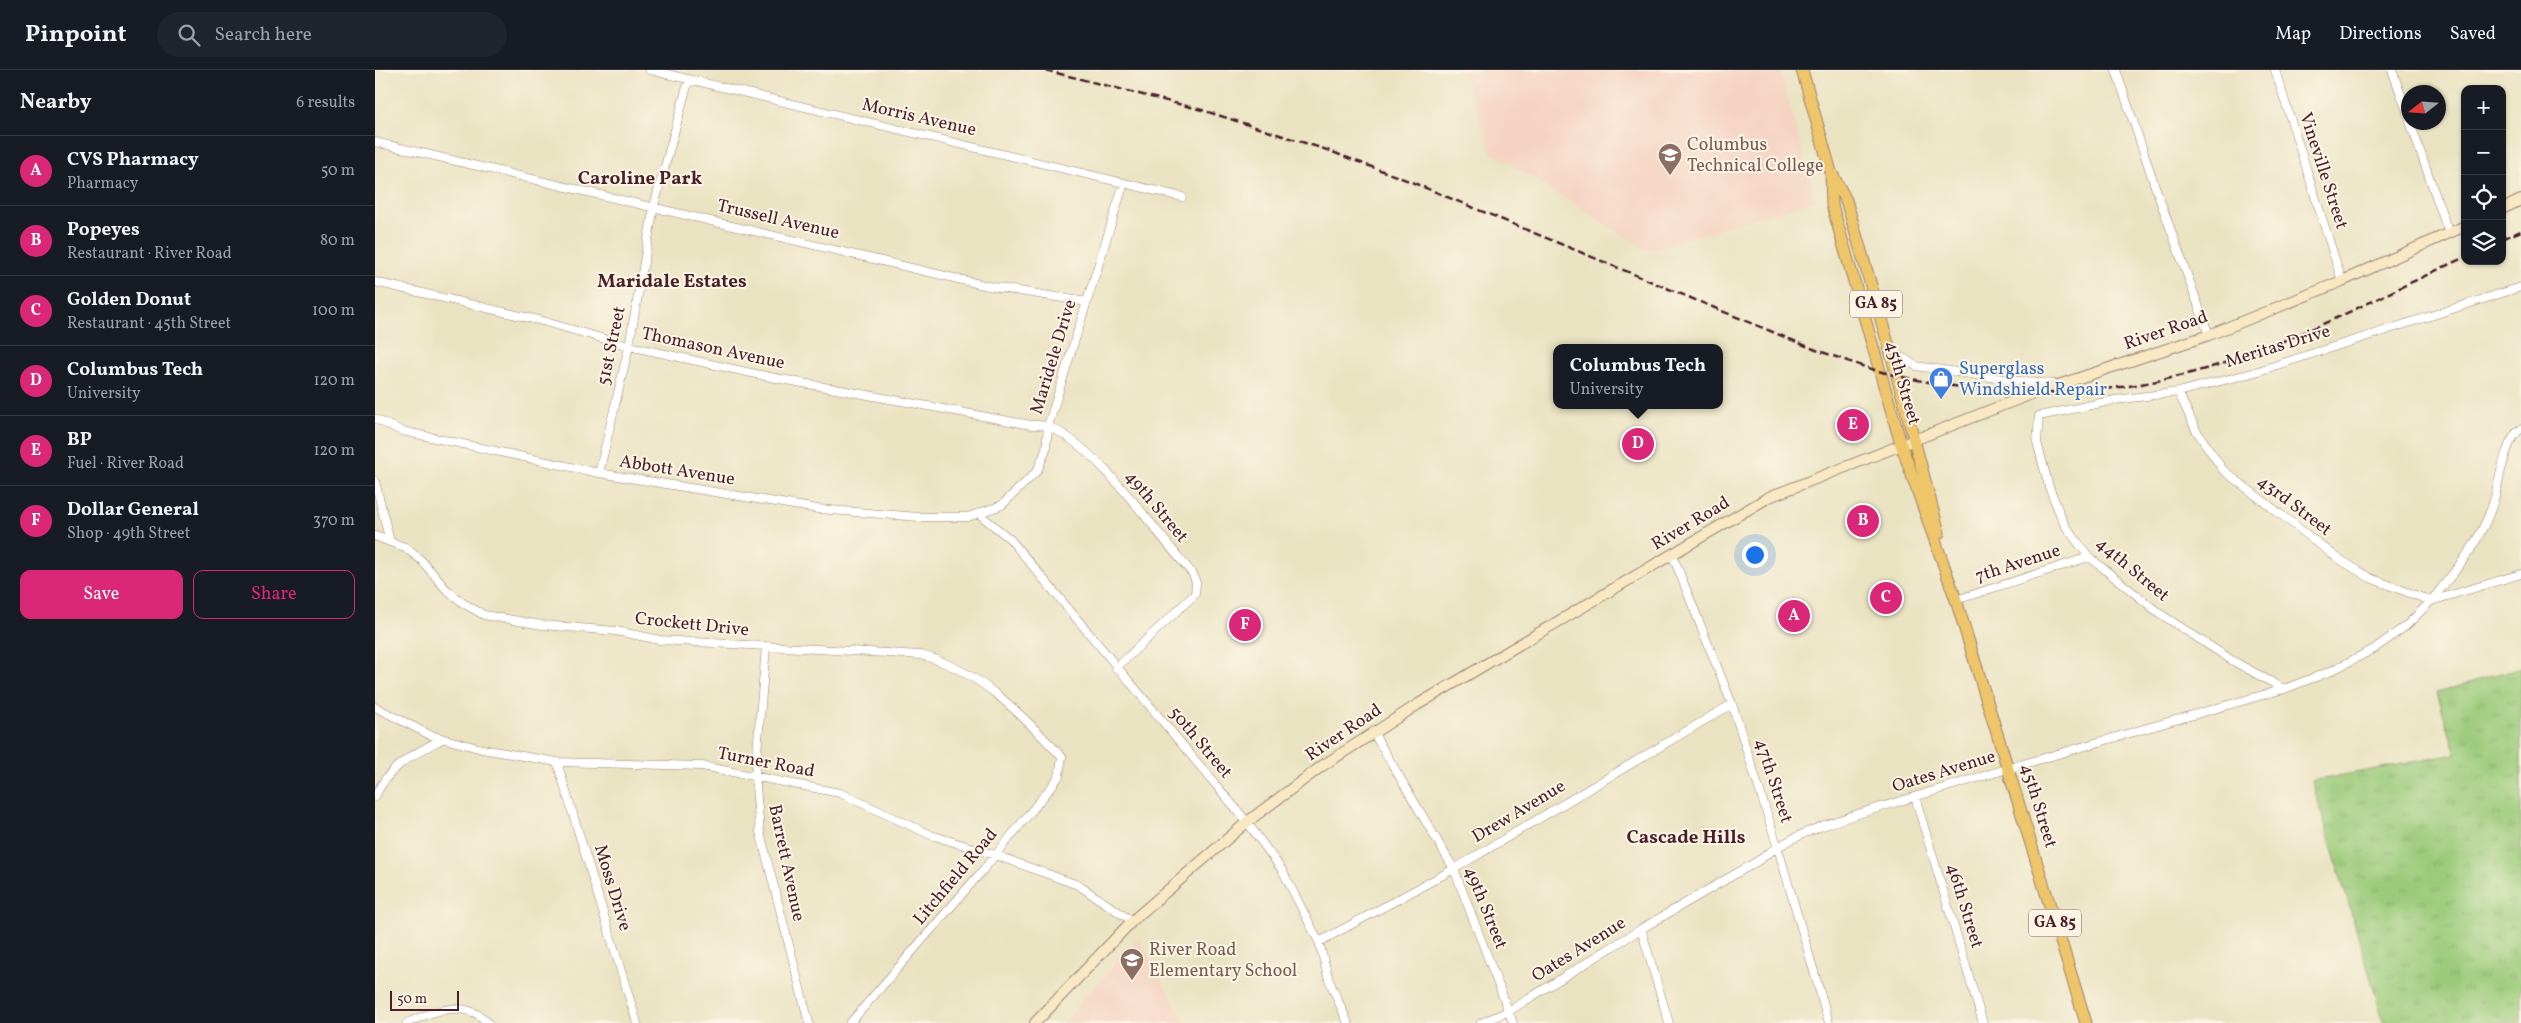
<!DOCTYPE html>
<meta charset="utf-8">
<style>
:root{--surface:#171b24;--page:#20242c;--text:#f1f3f6;--muted:#9ea1a6;--line:#363941;--accent:#db2777}
body{margin:0;font-family:Vollkorn,serif;background:var(--page);color:var(--text)}
.controls{position:absolute;right:15px;top:15px;display:grid;overflow:hidden;border-radius:10px;box-shadow:0 1px 4px #0004}
.controls button{width:45px;height:45px;display:grid;place-items:center;padding:0;border:0;border-bottom:1px solid var(--line);background:var(--surface);color:var(--text);font:25px sans-serif}
.compass{position:absolute;left:2026px;top:15px;width:45px;height:45px;border-radius:50%;background:var(--surface);box-shadow:0 1px 4px #0004;rotate:253deg}
.scale{position:absolute;left:15px;bottom:12px;width:69px;box-sizing:border-box;padding-left:5px;border:2px solid #4a1f2b;border-top:0;font-size:14px;line-height:18px;white-space:nowrap;color:#4a1f2b;-webkit-text-stroke:4px #fcf5e5;paint-order:stroke}
.you{position:absolute;left:1379px;top:484px;width:18px;height:18px;margin:-12px;border:4px solid #fff;border-radius:50%;background:#1a73e8;box-shadow:0 0 0 8px #1a73e833}
.badge{display:grid;place-items:center;width:32px;height:32px;border-radius:50%;background:var(--accent);color:#fff;font-size:16px;font-weight:700}
.pin{position:absolute;translate:-50% -50%;border:2px solid #fff;box-shadow:0 1px 5px #0006}
.popup{position:absolute;left:1178px;top:274px;width:170px;height:65px;box-sizing:border-box;display:grid;place-content:center;border-radius:10px;background:var(--surface);filter:drop-shadow(0 1px 4px #0005);font-size:16px;white-space:nowrap;color:var(--muted)}
.popup b{font-size:19px;color:var(--text)}
.popup::after{content:'';position:absolute;left:50%;top:100%;margin-left:-10px;border:10px solid transparent;border-top-color:var(--surface)}
.list{margin:0;padding:0;list-style:none}
h2{display:flex;justify-content:space-between;align-items:center;height:65px;margin:0;padding:0 20px;font-size:21px}
h2 small{font-size:16px;font-weight:400;color:var(--muted)}
.list li{display:grid;grid-template-columns:32px 1fr auto;gap:15px;align-items:center;box-sizing:border-box;height:70px;padding:0 20px;border-top:1px solid var(--line)}
.list b{display:block;font-size:19px;white-space:nowrap}
.list p{margin:0;font-size:16px;white-space:nowrap;color:var(--muted)}
.list em{font-size:16px;font-style:normal;color:var(--muted)}
.actions{display:flex;gap:10px;padding:15px 20px}
.actions a{flex:1;padding:11px 0;border:1px solid var(--accent);border-radius:10px;text-align:center;font-size:18px;color:var(--accent)}
.actions .main{background:var(--accent);color:#fff}
.icon{flex:none;width:28px;height:28px;fill:none;stroke:currentColor;stroke-width:2;stroke-linecap:round;stroke-linejoin:round}
.map{position:relative;flex:none;width:2146px;height:953px;overflow:hidden}
header{display:flex;align-items:center;gap:30px;box-sizing:border-box;height:70px;padding:0 25px;background:var(--surface);border-bottom:1px solid var(--line)}
header strong{font-size:24px}
nav{display:flex;gap:28px;margin-inline-start:auto;font-size:18px}
.search{width:350px;height:45px;background:var(--page);display:flex;align-items:center;gap:12px;box-sizing:border-box;padding:0 18px;border-radius:28px;color:var(--muted);font-size:19px}
main{display:flex}
aside{flex:1;background:var(--surface)}
.map>svg:first-child{display:block}
.built{fill:#f5d3c2}
.grass{fill:url(#grass-tufts);stroke:#727552}
.lines{fill:none;stroke-linecap:round;stroke-linejoin:round}
.minor-casing{stroke:#9a8176;stroke-width:9}
.secondary-casing{stroke:#9a8176;stroke-width:12}
.primary-casing{stroke:#9a8176;stroke-width:13}
.minor{stroke:#fff;stroke-width:8}
.secondary{stroke:#f8e8c3;stroke-width:10}
.primary{stroke:#eec569;stroke-width:11}
.rail{stroke:#4a1f2b;stroke-width:2.5;stroke-dasharray:8 4;stroke-linecap:butt}
.labels{text-anchor:middle;dominant-baseline:central;stroke-width:4;stroke-linejoin:round;paint-order:stroke}
.shield{fill:#fcf5e5;stroke:#7f5f63;stroke-width:1}
.shield-label{font-size:16px;font-weight:bold;fill:#4a1f2b}
.street-label{font-size:18px;fill:#4a1f2b;stroke:#fcf5e5}
.education-label{font-size:18px;fill:#785e54;stroke:#fcf5e5;text-anchor:start}
.shop-label{font-size:18px;fill:#366cbe;stroke:#fcf5e5;text-anchor:start}
.neighbourhood-label{font-size:19px;font-weight:bold;fill:#4a1f2b;stroke:#fcf5e5}
</style>
<header>
<strong>Pinpoint</strong>
<div class="search"><svg class="icon" aria-label="search" viewBox="0 0 24 24"><circle cx="10" cy="10" r="6"/><path d="M15 15l6 6"/></svg>Search here</div>
<nav><a>Map</a><a>Directions</a><a>Saved</a></nav>
</header>
<main>
<aside>
<h2>Nearby<small>6 results</small></h2>
<ul class="list">
<li><span class="badge">A</span><div><b>CVS Pharmacy</b><p>Pharmacy</p></div><em>50 m</em></li>
<li><span class="badge">B</span><div><b>Popeyes</b><p>Restaurant · River Road</p></div><em>80 m</em></li>
<li><span class="badge">C</span><div><b>Golden Donut</b><p>Restaurant · 45th Street</p></div><em>100 m</em></li>
<li><span class="badge">D</span><div><b>Columbus Tech</b><p>University</p></div><em>120 m</em></li>
<li><span class="badge">E</span><div><b>BP</b><p>Fuel · River Road</p></div><em>120 m</em></li>
<li><span class="badge">F</span><div><b>Dollar General</b><p>Shop · 49th Street</p></div><em>370 m</em></li>
</ul>
<div class="actions"><a class="main">Save</a><a>Share</a></div>
</aside>
<div class="map">
<svg width="2146" height="953" viewBox="0 0 2146 953">
<defs>
<pattern id="grass-tufts" width="24" height="20" patternUnits="userSpaceOnUse" patternTransform="scale(1.25)"><rect width="24" height="20" fill="#9bcb7a"/><path d="M3 7l-1-3M5 7V3M7 7l1-3M15 17l-1-3M17 17v-4M19 17l1-3" fill="none" stroke="#87ae6a"/></pattern>
</defs>
<rect width="100%" height="100%" fill="#fcf5e5"/>
<filter id="ink" filterUnits="userSpaceOnUse"><feTurbulence type="fractalNoise" baseFrequency=".02" numOctaves="2"/><feDisplacementMap in="SourceGraphic" scale="10" xChannelSelector="R" yChannelSelector="G"/><feConvolveMatrix kernelMatrix="1 2 1 2 8 2 1 2 1" color-interpolation-filters="sRGB"/></filter>
<filter id="wash" filterUnits="userSpaceOnUse"><feTurbulence type="fractalNoise" baseFrequency=".0096" numOctaves="4" result="noise"/><feDisplacementMap in="SourceGraphic" scale="20" xChannelSelector="R" yChannelSelector="G"/><feGaussianBlur stdDeviation="1.12" result="paint"/><feColorMatrix in="noise" values="0 0 0 0 0 0 0 0 0 0 0 0 0 0 0 0 0 1.4 0 .05"/><feComposite in="paint" operator="in"/></filter>
<g filter="url(#wash)">
<rect width="100%" height="100%" fill="#eae3c2"/>
<path class="built" d="M1087 0H1405L1441 130 1272 180 1117 83Z
M764 868 810 953H688Z"/>
<path class="grass" d="M2146 597V953H2009L1937 711 2081 684 2062 623Z"/>
</g>
<g filter="url(#ink)">
<g class="lines">
<defs>
<path id="minor" d="M275 0 807 127
M1741 0 1781 119 1834 265
M1900 0 1967 211
M2017 0 2034 47
M2035 52 2074 164
M0 72 613 216 712 232
M0 212 167 251 254 276 395 307 656 355C662 355 669 354 675 357 726 380 778 460 818 504L821 513 820 524 741 598
M1515 280 1541 296 1650 312 1681 314
M1803 322 1821 360 1848 400 1961 487 1995 508 2056 531C2081 500 2108 469 2119 430 2124 413 2130 368 2146 359
M0 349 27 361 224 403 443 439 544 447H593L627 435 662 401 671 380 673 356 749 113
M224 403 254 276 279 136 314 9
M0 411 15 472 30 477 47 491 70 518 88 533 109 545 167 555 241 561 285 570 546 585C605 600 647 645 687 687L684 706 677 716 608 800 475 953
M604 444 635 469 872 752 907 800 944 872 954 910 973 953
M0 466 15 472
M1297 484 1357 634 1402 775 1454 953
M1581 530 1714 487
M391 577 380 705 385 762 434 953
M1909 619 1858 591 1784 543 1714 487 1689 454 1674 417 1662 372 1664 346 1740 330 1803 322 1877 303 2146 217
M0 637 55 665 107 679 182 692 327 696 465 723 556 765 620 785 703 815 757 851
M998 662 1079 799 1138 953
M182 692 262 953
M0 727C13 696 39 684 67 669
M1540 727 1608 953
M1266 859 1294 953
M944 872 1079 799 1357 634
M32 953C58 941 90 928 113 953
M1106 953 1134 941 1266 859 1386 789C1424 757 1492 742 1539 727 1662 689 1786 654 1909 619L1954 602 1999 579 2032 555 2056 531 2146 504"/>
<path id="secondary" d="M2127 139 2146 130
M660 953 757 851 872 752 947 696 1042 635 1394 427 1659 323 1834 265 1967 211 2090 156"/>
<path id="primary" d="M1427 0 1456 102 1471 130 1515 280 1564 463
M1456 102 1457 135 1526 374 1581 530 1711 953"/>
</defs>
<use href="#minor" class="minor-casing"/>
<use href="#secondary" class="secondary-casing"/>
<use href="#primary" class="primary-casing"/>
<use href="#minor" class="minor"/>
<use href="#secondary" class="secondary"/>
<use href="#primary" class="primary"/>
<path class="rail" d="M670 0 827 40 952 80 1034 111 1441 280C1468 289 1495 300 1523 306 1622 328 1725 329 1823 301 1915 275 2003 227 2090 187
M2127 169 2146 161"/>
</g>
</g>
<defs>
<symbol id="university-pin" viewBox="-11 -11 22 30"><path d="M0 17L-7.5 6A9.5 9.5 0 1 1 7.5 6Z" fill="#8d6e63" stroke="#fcf5e5"/><path d="M0-5L7-2L0 1L-7-2ZM-4 1L0 2.5L4 1V4Q0 6-4 4Z" fill="#fff"/></symbol>
<symbol id="shop-pin" viewBox="-11 -11 22 30"><path d="M0 17L-7.5 6A9.5 9.5 0 1 1 7.5 6Z" fill="#3f7fe0" stroke="#fcf5e5"/><path d="M-5-2.5h2.3a2.7 3.5 0 0 1 5.4 0H5L5.5 6h-11ZM-1.5-2.5h3a1.5 2.3 0 0 0-3 0Z" fill="#fff"/></symbol>
<symbol id="school-pin" viewBox="-11 -11 22 30"><path d="M0 17L-7.5 6A9.5 9.5 0 1 1 7.5 6Z" fill="#8d6e63" stroke="#fcf5e5"/><path d="M0-5L7-2L0 1L-7-2ZM-4 1L0 2.5L4 1V4Q0 6-4 4Z" fill="#fff"/></symbol>
</defs>
<g fill-rule="evenodd">
<use href="#university-pin" x="1281" y="71" width="28" height="38"/>
<use href="#shop-pin" x="1552" y="295" width="28" height="38"/>
<use href="#school-pin" x="743" y="876" width="28" height="38"/>
</g>
<g class="labels">
<g class="shield">
<rect x="1475" y="220.5" width="52" height="27" rx="4"/>
<rect x="1654" y="839.5" width="52" height="27" rx="4"/>
</g>
<g class="shield-label">
<text x="1501" y="234">GA 85</text>
<text x="1680" y="853">GA 85</text>
</g>
<g class="street-label">
<text transform="translate(544 48) rotate(13)">Morris Avenue</text>
<text transform="translate(1948 101) rotate(72)">Vineville Street</text>
<text transform="translate(403 150) rotate(13)">Trussell Avenue</text>
<text transform="translate(1791 261) rotate(-19)">River Road</text>
<text transform="translate(237 276) rotate(-78)">51st Street</text>
<text transform="translate(1903 277) rotate(-17)">Meritas Drive</text>
<text transform="translate(338 279) rotate(12)">Thomason Avenue</text>
<text transform="translate(679 287) rotate(-73)">Maridele Drive</text>
<text transform="translate(1527 313) rotate(74)">45th Street</text>
<text transform="translate(302 401) rotate(9)">Abbott Avenue</text>
<text transform="translate(1919 436) rotate(37)">43rd Street</text>
<text transform="translate(781 437) rotate(50)">49th Street</text>
<text transform="translate(1316 454) rotate(-31)">River Road</text>
<text transform="translate(1643 494) rotate(-18)">7th Avenue</text>
<text transform="translate(1757 500) rotate(40)">44th Street</text>
<text transform="translate(317 555) rotate(6)">Crockett Drive</text>
<text transform="translate(969 663) rotate(-34)">River Road</text>
<text transform="translate(825 673) rotate(50)">50th Street</text>
<text transform="translate(391 693) rotate(11)">Turner Road</text>
<text transform="translate(1569 702) rotate(-17)">Oates Avenue</text>
<text transform="translate(1398 711) rotate(72)">47th Street</text>
<text transform="translate(1663 736) rotate(73)">45th Street</text>
<text transform="translate(1144 742) rotate(-31)">Drew Avenue</text>
<text transform="translate(411 793) rotate(78)">Barrett Avenue</text>
<text transform="translate(581 807) rotate(-50)">Litchfield Road</text>
<text transform="translate(237 818) rotate(73)">Moss Drive</text>
<text transform="translate(1589 836) rotate(73)">46th Street</text>
<text transform="translate(1110 838) rotate(68)">49th Street</text>
<text transform="translate(1204 880) rotate(-32)">Oates Avenue</text>
</g>
<g class="education-label">
<text x="1312" y="75">Columbus<tspan x="1312" dy="21">Technical College</tspan></text>
<text x="774" y="880">River Road<tspan x="774" dy="21">Elementary School</tspan></text>
</g>
<g class="shop-label">
<text x="1584" y="299">Superglass<tspan x="1584" dy="21">Windshield Repair</tspan></text>
</g>
<g class="neighbourhood-label">
<text x="265" y="109">Caroline Park</text>
<text x="297" y="212">Maridale Estates</text>
<text x="1311" y="768">Cascade Hills</text>
</g>
</g>
</svg>
<div class="controls">
<button>+</button>
<button>−</button>
<button><svg class="icon" aria-label="locate" viewBox="0 0 24 24"><circle cx="12" cy="12" r="6"/><path d="M12 2v4M12 18v4M2 12h4M18 12h4"/></svg></button>
<button><svg class="icon" aria-label="layers" viewBox="0 0 24 24"><path d="M12 4l9 5-9 5-9-5zM3 14l9 5 9-5"/></svg></button>
</div>
<svg class="compass" viewBox="-18 -18 36 36"><path d="M0-13l5 13h-10z" fill="#e53935"/><path d="M0 13l5-13h-10z" fill="#9ea1a6"/></svg>
<div class="scale">50 m</div>
<div class="you"></div>
<div class="pin badge" style="left:1419px;top:546px">A</div>
<div class="pin badge" style="left:1488px;top:451px">B</div>
<div class="pin badge" style="left:1511px;top:528px">C</div>
<div class="pin badge" style="left:1263px;top:374px">D</div>
<div class="popup"><b>Columbus Tech</b>University</div>
<div class="pin badge" style="left:1478px;top:355px">E</div>
<div class="pin badge" style="left:870px;top:555px">F</div>
</div>
</main>
